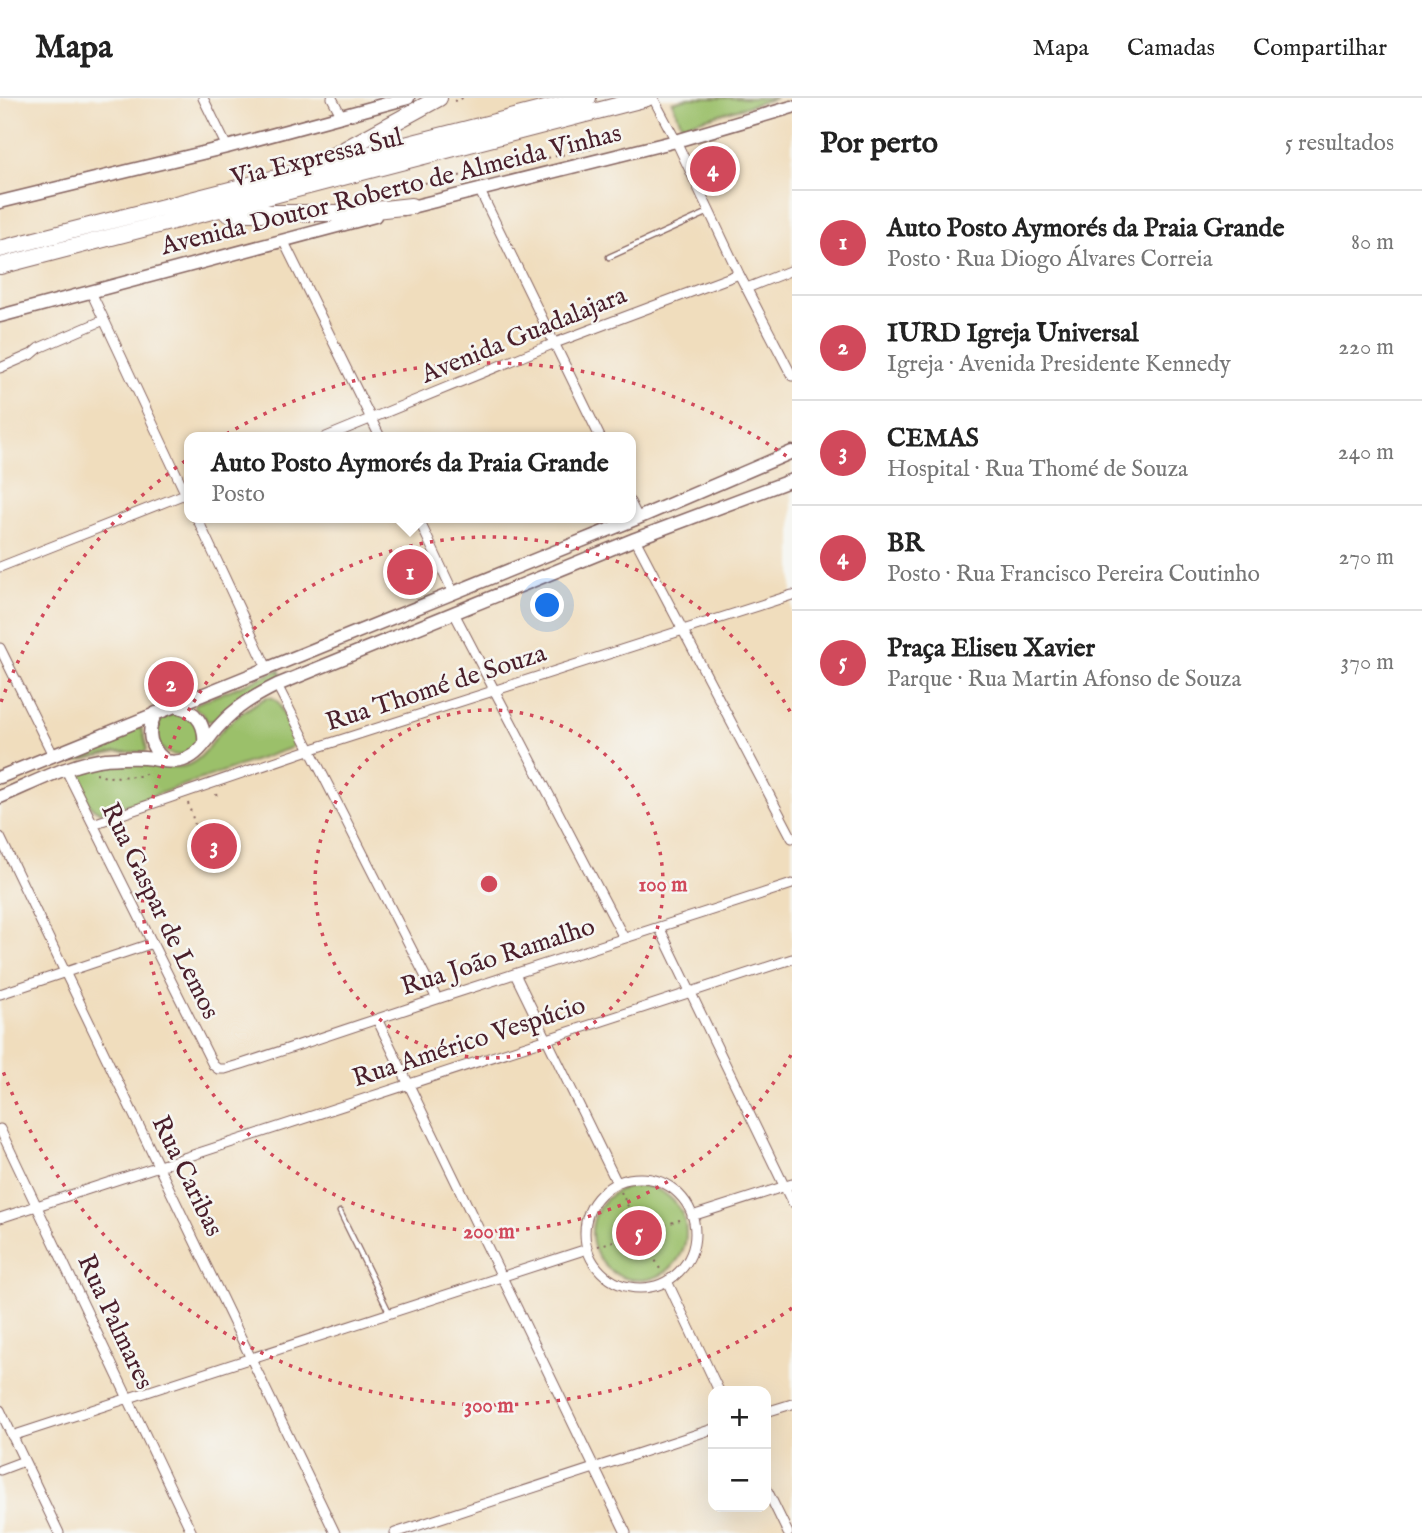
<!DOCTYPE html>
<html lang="pt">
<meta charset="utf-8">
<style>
:root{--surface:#fff;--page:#f2f2f2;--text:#222;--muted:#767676;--line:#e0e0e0;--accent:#d1495b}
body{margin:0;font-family:"IM FELL English",serif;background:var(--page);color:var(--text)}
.controls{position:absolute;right:21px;bottom:21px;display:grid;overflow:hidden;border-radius:14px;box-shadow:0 7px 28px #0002}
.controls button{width:63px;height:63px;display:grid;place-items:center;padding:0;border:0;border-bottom:2px solid var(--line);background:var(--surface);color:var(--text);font:35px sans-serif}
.you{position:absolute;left:548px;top:508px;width:24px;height:24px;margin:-18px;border:5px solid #fff;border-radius:50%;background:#1a73e8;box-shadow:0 0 0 10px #1a73e833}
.badge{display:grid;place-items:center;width:46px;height:46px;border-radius:50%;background:var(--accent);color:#fff;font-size:23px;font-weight:700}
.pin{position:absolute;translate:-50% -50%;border:4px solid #fff;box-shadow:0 2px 7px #0006}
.popup{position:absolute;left:184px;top:334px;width:452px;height:91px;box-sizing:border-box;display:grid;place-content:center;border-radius:14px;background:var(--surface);filter:drop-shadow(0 2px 5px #0005);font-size:23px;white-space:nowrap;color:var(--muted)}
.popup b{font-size:26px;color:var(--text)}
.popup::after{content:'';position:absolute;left:50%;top:100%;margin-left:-14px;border:14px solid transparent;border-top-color:var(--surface)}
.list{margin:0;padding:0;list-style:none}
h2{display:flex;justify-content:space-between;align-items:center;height:91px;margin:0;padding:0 28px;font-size:30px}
h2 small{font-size:23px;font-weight:400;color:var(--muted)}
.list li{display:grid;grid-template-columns:46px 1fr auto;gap:21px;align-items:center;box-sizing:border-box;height:105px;padding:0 28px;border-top:2px solid var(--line)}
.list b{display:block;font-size:26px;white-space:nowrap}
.list p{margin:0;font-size:23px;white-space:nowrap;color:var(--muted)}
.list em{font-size:23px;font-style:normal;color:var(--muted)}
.map{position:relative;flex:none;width:792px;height:1435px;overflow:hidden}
header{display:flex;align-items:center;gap:42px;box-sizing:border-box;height:98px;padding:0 35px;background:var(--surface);border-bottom:2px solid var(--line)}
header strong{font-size:33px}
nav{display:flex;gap:38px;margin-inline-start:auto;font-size:24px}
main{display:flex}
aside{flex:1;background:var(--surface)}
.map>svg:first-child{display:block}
.green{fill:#9bc06b;stroke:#72704b;stroke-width:2}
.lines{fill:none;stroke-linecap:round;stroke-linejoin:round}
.service-casing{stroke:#84625e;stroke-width:7}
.minor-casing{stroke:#84625e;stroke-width:11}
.secondary-casing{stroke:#84625e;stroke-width:15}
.motorway-casing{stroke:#84625e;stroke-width:18}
.path{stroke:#84625e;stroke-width:2;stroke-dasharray:2 5;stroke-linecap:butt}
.service{stroke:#fff;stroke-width:4.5}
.minor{stroke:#fff;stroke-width:9}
.secondary{stroke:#fff;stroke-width:12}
.motorway{stroke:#fff;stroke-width:16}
.ring{fill:none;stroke:#d1495b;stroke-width:3.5;stroke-dasharray:3.5 7}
.labels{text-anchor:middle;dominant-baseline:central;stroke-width:5;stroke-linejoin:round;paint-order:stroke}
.street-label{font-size:26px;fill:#4a1f2b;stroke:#f6f6f2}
.centre{fill:#d1495b;stroke:#f6f6f2;stroke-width:3.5}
.ring-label{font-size:21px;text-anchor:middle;font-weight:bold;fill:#d1495b;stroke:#f6f6f2;stroke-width:5;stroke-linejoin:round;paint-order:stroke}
</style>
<header>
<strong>Mapa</strong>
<nav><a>Mapa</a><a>Camadas</a><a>Compartilhar</a></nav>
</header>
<main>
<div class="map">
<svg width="792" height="1435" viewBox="0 0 792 1435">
<rect width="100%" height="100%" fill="#f6f6f2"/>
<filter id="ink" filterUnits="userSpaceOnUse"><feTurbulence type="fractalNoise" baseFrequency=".0143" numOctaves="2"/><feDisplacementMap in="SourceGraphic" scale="14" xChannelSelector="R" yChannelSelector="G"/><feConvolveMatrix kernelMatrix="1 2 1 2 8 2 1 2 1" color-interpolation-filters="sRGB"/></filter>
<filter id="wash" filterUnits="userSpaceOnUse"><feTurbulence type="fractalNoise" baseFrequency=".00686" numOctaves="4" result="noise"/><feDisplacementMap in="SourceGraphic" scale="28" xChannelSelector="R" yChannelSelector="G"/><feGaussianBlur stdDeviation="1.57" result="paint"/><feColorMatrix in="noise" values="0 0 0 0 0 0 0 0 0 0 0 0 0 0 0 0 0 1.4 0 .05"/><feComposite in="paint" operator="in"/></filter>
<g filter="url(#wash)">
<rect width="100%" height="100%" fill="#f0ddbd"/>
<path class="green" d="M688 0H776L682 27 672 4Z
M279 572 282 578C257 590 235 604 214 623H207L203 616 194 609 195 606Z
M267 599 273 600 278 604 296 642 291 650 106 714C91 715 87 703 82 690 79 686 76 680 79 675 82 671 89 670 94 669 110 666 126 665 142 666 158 666 176 673 190 666 203 660 211 645 219 635 233 620 250 608 267 599Z
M156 636a21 21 0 1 1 42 0a21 21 0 1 1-42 0Z
M137 629H140C145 635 145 644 147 651L145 654H116L64 666 61 660Z
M592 1135a47 47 0 1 1 94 0a47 47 0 1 1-94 0Z"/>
</g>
<g filter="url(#ink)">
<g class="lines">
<defs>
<path id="service" d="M609 159 709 114
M340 1114 389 1214"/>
<path id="minor" d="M203 0 227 49
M332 0 342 19
M653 0 676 43 739 176 792 278
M479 91 600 339
M283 142 380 339
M747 190 792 172
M91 194 190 405
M0 270 32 256 39 250 104 222
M326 339 555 245 739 176
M630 404 638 420
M197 420 267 570
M418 420 453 494
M635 441 792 740
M0 469 190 394
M454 515 624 840
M0 550 53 657
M277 587 437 901
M66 672 213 967 218 971H225L242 966 437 901 792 786
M93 726 309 652 792 497
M0 739 335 1435
M659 829 792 1104
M515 876 617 1085
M0 896 153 845
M377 921 626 1435
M0 1031 192 1435
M585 1135a55 55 0 1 1 110 0a55 55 0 1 1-110 0Z
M692 1118 792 1086
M0 1120 792 861
M667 1183 719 1293
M0 1312 59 1435
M766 1314 792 1306
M12 1338 587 1151
M0 1372 24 1363
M766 1390 788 1435
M395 1435 713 1331"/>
<path id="secondary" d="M0 104 227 49 408 0
M403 111 676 43 792 9
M0 218 375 118
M175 608C195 612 206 625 204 646
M156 615C146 633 149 650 165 662
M0 679 638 420 792 354
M0 699C34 685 70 665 106 661 119 660 131 659 144 660 158 661 173 667 186 661 201 655 209 638 220 627 236 609 255 598 277 587L635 441 792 382"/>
<path id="motorway" d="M331 59 439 0
M227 115H348L411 108
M0 151 588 0
M0 168 647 0"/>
</defs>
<use href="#service" class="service-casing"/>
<use href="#minor" class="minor-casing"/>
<use href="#secondary" class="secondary-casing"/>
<use href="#motorway" class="motorway-casing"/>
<path class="path" d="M454 3 463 0
M356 99 591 51
M96 676 106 679 142 678 148 674
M216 696 218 702
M188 705 203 752 205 751
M190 756 202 752
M621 1094 641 1135 661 1173
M598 1148 683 1121"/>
<use href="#service" class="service"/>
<use href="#minor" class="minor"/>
<use href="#secondary" class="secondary"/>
<use href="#motorway" class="motorway"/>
</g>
</g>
<g class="ring">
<circle cx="489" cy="786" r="174"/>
<path d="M791 957A347 347 0 1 1 791 615"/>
<path d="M792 1210A521 521 0 0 1 1 968M1 604A521 521 0 0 1 792 362"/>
</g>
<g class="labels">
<g class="street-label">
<text transform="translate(317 60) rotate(-14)">Via Expressa Sul</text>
<text transform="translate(391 92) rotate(-14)">Avenida Doutor Roberto de Almeida Vinhas</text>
<text transform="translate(524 237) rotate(-22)">Avenida Guadalajara</text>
<text transform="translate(436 590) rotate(-18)">Rua Thomé de Souza</text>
<text transform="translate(160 813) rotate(64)">Rua Gaspar de Lemos</text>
<text transform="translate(498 859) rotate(-18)">Rua João Ramalho</text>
<text transform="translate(469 944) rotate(-18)">Rua Américo Vespúcio</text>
<text transform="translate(187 1078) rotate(64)">Rua Caribas</text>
<text transform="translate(115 1224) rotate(65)">Rua Palmares</text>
</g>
</g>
<circle cx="489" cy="786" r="10" class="centre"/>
<g class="ring-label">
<text x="663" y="793">100 m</text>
<text x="489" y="1140">200 m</text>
<text x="489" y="1314">300 m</text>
</g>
</svg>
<div class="controls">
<button>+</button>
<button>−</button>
</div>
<div class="you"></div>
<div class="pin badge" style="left:410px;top:474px">1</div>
<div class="popup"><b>Auto Posto Aymorés da Praia Grande</b>Posto</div>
<div class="pin badge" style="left:171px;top:586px">2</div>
<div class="pin badge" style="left:214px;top:748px">3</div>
<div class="pin badge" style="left:713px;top:71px">4</div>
<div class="pin badge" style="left:639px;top:1135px">5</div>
</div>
<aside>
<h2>Por perto<small>5 resultados</small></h2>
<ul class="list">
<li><span class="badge">1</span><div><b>Auto Posto Aymorés da Praia Grande</b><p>Posto · Rua Diogo Álvares Correia</p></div><em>80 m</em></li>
<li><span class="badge">2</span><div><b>IURD Igreja Universal</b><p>Igreja · Avenida Presidente Kennedy</p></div><em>220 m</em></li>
<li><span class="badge">3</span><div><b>CEMAS</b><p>Hospital · Rua Thomé de Souza</p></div><em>240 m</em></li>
<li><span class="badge">4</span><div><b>BR</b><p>Posto · Rua Francisco Pereira Coutinho</p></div><em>270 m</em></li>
<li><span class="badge">5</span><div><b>Praça Eliseu Xavier</b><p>Parque · Rua Martin Afonso de Souza</p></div><em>370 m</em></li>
</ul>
</aside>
</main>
